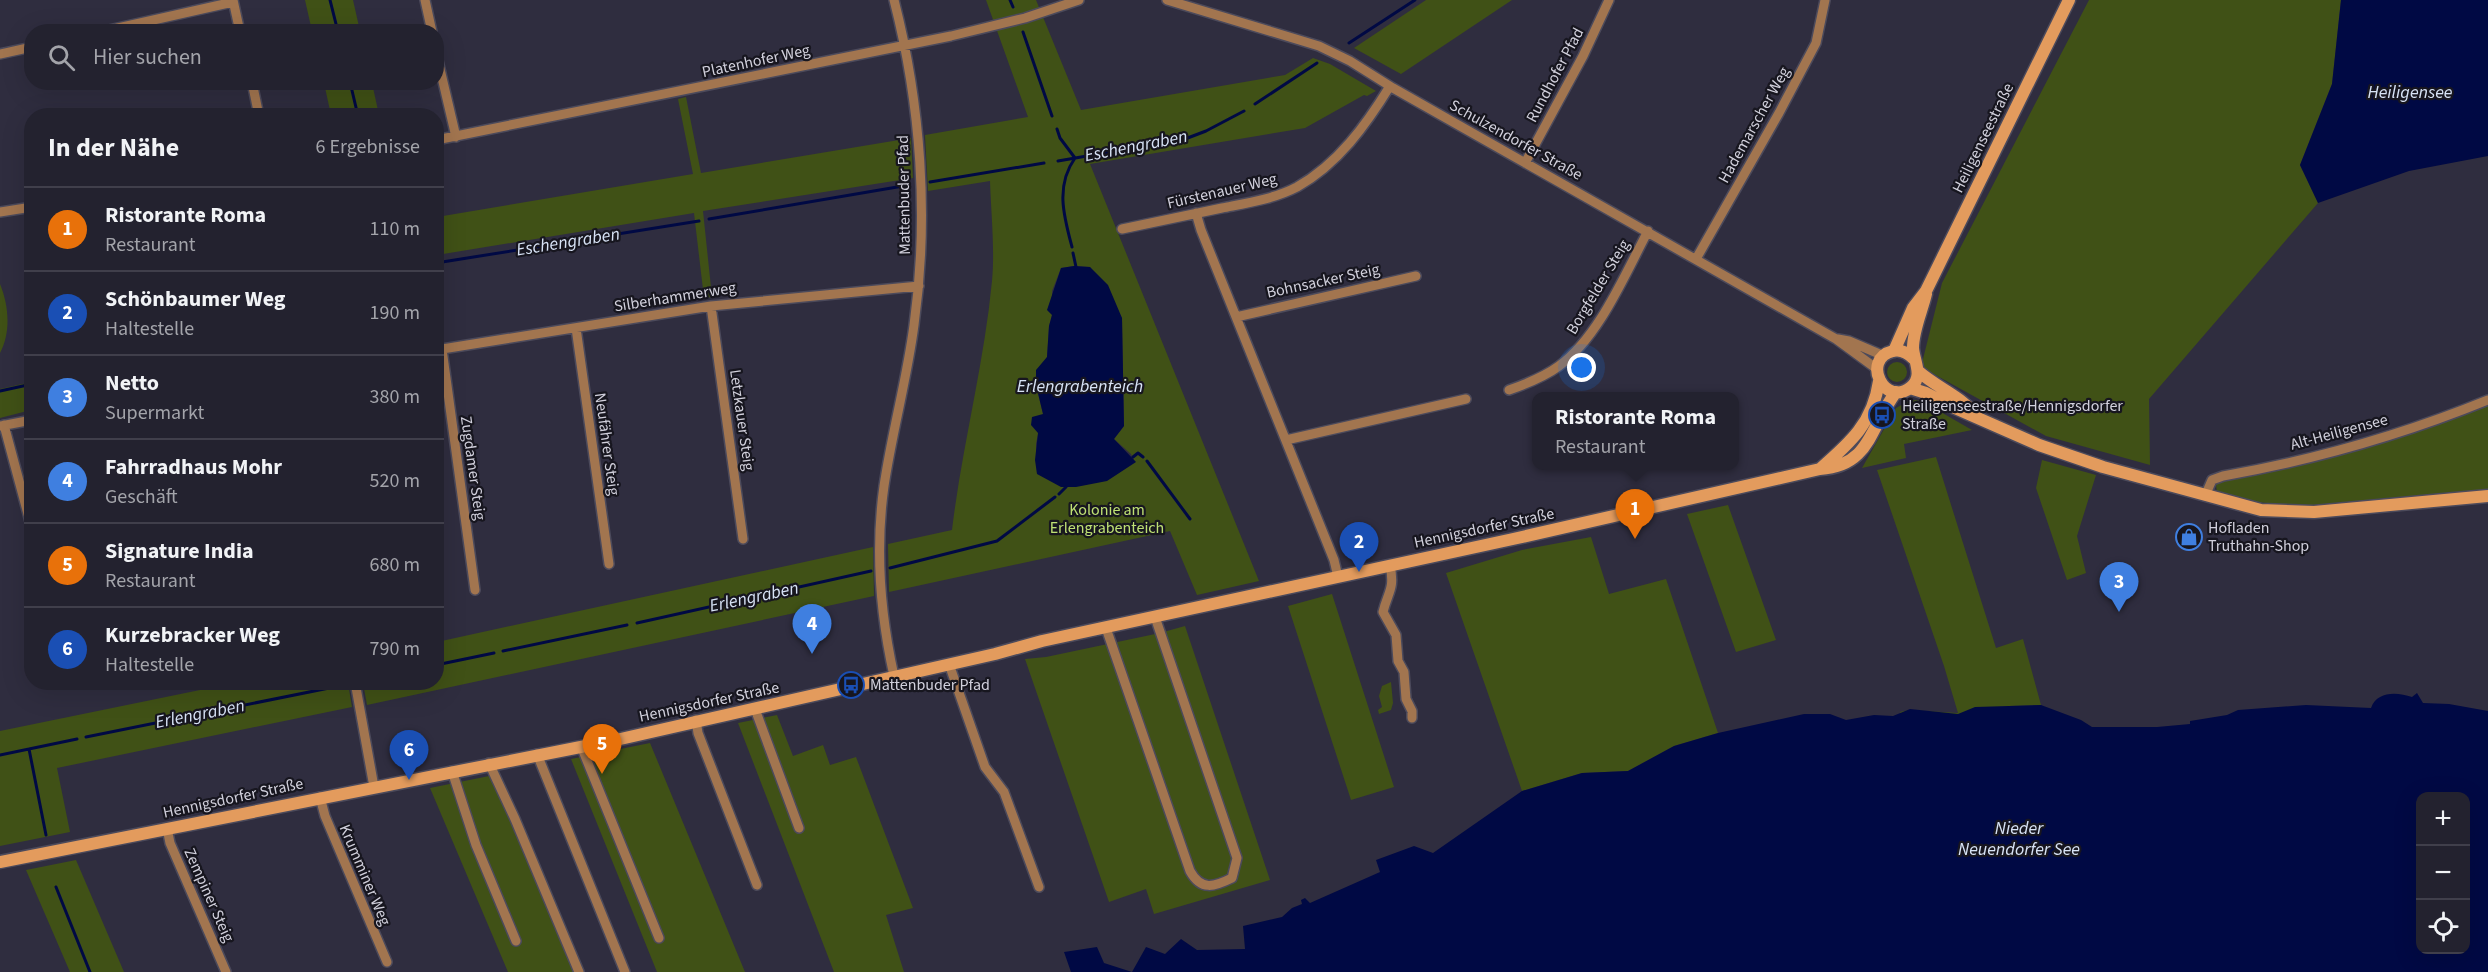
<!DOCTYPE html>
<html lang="de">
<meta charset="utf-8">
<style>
:root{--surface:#23222f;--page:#2b2a37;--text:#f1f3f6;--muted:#a3a4aa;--line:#403f4b;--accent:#ea580c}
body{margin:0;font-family:"Source Sans 3",sans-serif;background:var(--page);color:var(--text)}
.controls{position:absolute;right:18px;bottom:18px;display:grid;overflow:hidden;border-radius:12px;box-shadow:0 6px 24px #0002}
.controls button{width:54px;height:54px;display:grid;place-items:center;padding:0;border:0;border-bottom:2px solid var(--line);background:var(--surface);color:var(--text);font:30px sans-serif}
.you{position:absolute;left:1582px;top:368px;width:21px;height:21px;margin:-15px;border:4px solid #fff;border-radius:50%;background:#1a73e8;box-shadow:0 0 0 9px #1a73e833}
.badge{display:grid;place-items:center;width:39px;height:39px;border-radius:50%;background:var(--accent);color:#fff;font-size:20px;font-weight:700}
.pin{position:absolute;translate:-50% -50px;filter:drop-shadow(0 2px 3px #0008)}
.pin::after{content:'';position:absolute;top:32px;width:21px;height:18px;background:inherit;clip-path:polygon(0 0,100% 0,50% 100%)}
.popup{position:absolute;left:1532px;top:392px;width:207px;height:78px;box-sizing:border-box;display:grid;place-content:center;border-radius:12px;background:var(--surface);filter:drop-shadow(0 2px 4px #0005);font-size:20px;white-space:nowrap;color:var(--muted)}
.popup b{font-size:22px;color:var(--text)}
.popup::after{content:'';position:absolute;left:50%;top:100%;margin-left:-12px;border:12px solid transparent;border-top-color:var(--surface)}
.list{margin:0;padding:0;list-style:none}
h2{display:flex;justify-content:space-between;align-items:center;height:78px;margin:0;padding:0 24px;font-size:26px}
h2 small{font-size:20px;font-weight:400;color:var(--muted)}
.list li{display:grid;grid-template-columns:39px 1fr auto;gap:18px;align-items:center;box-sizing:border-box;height:84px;padding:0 24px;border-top:2px solid var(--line)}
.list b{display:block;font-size:22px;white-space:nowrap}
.list p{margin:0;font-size:20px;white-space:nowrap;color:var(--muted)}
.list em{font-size:20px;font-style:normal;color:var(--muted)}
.icon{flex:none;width:33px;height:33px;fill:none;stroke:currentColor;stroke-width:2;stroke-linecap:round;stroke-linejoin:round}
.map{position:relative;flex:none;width:2488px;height:972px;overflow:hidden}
.search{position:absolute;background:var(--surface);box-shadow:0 6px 24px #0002;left:24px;top:24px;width:420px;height:66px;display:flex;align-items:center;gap:15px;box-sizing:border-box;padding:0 21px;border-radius:24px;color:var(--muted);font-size:22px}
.panel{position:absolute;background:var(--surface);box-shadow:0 6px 24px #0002;left:24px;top:108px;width:420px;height:582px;border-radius:24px}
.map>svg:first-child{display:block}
.green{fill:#405116;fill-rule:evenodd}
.water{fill:#000944;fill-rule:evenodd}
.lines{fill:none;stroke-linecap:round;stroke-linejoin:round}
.stream{stroke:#000944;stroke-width:3}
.minor-casing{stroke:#4c4a5b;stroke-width:12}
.secondary-casing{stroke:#4c4a5b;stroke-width:15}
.minor{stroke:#a2754f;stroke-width:9}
.secondary{stroke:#e39b5d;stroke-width:12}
.labels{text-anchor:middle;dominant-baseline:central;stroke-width:4.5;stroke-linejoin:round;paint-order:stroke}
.street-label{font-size:16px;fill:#d1d0dc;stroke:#17161f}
.poi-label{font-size:16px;fill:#d1d0dc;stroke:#17161f;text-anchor:start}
.park-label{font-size:16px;fill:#bee074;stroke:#17161f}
.water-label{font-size:18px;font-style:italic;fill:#d8e3f6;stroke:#17161f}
</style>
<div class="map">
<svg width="2488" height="972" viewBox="0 0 2488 972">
<rect width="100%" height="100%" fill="#2f2d3f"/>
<path class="green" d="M305 0H353L360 31H312Z
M986 0H1036L1081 110 1285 75 1313 58 1330 64 1376 91 1367 96 1364 95 1305 128 1090 164 1259 581 1197 595 1170 531 889 592 888 544 952 530C962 446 984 365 992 281 995 249 991 213 990 181L928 191 925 135 1028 117ZM1074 266 1090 267 1122 318 1124 426 1114 439 1131 454 1135 462 1037 474 1036 443 1043 414 1036 385 1047 357 1049 326 1052 315V291L1061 268Z
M1426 0H1512L1401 74 1354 48Z
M2089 0H2341L2332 84 2300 165 2318 203 2149 399 2150 465 2046 436 1921 367 1942 283Z
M324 83H372L379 115H331Z
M686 97 701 173 911 138 913 178 703 211 712 297 704 298 694 213 437 255V217L693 174 678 99Z
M0 284C9 306 11 332 0 353Z
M1887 372a10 10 0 1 1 20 0a10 10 0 1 1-20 0Z
M31 382V410L0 418V389Z
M1916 400 1925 403 1972 430 1904 444 1906 458 1862 468 1896 408 1909 401Z
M2488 404V491L2456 492 2302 506 2255 502 2217 492 2216 485 2218 482Z
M1936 457 1996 648 2023 639 2041 705 2010 706 1912 732 1900 712 1909 710 1958 713 1944 666 1877 470Z
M2042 460 2096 475 2077 536 2086 573 2067 580 2036 488Z
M1728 505 1776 640 1736 652 1687 514Z
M1591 537 1609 594 1666 579 1718 733 1674 746 1628 771 1582 773 1522 791 1446 573 1522 550Z
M873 547 874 596 367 705 363 683 436 682 437 642Z
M1332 594 1394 787 1351 800 1288 606Z
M1185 626 1270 880 1154 914 1146 889 1109 902 1025 659 1046 657 1160 633Z
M239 682 348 683 352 707 57 768 70 832 0 846V731Z
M1391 682 1393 703 1391 710 1379 714 1378 710 1382 707 1379 696 1382 686Z
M777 715 793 756 823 745 830 765 856 757 913 908 886 915 904 972H834L738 723Z
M650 743 745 972H657L571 759Z
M494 775 576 972H508L430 788Z
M76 860 124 972H70L26 870Z"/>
<path class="water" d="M2341 0H2488V156L2409 171 2318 203 2300 165 2332 84Z
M1074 266 1090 267 1108 285 1122 318 1124 426 1114 439 1136 462 1107 481 1076 487H1061L1037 474 1035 460 1038 433 1031 425 1032 417 1043 414 1036 385V370L1047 357 1049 326 1052 315 1047 310 1061 268Z
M2417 693 2423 703 2449 704 2488 711V972H1071L1064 952 1097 947 1104 963 1132 972 1146 947 1165 954 1181 939 1197 950 1245 949 1243 926 1282 917 1292 908 1302 904 1301 900 1305 898 1310 903 1380 872 1376 860 1414 846 1433 853 1522 791 1582 773 1628 771 1674 746 1718 733 1804 714H1830L1846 720 1874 715 1893 716 1910 709 1958 714 1975 707 2041 705 2081 720 2092 727H2157L2190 724V721L2227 715 2238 710 2306 705 2371 708C2377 691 2397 692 2412 697ZM2420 796H2466V950H2420Z"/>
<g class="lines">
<path class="stream" d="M330 0 338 32
M1010 0 1013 7
M1023 32 1052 116
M1349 43 1415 0
M350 82 358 116
M1255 104 1317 63
M1057 129 1060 138 1075 158C1055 186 1064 217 1072 247
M1058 161 1185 139 1206 131 1244 111
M930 182 1044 163
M709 219 909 185
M1073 253 1076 267
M436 263 699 221
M0 391 32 384
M1133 457 1138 453 1143 457
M1147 461 1190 519
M1059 494 1066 487
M890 568 997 541 1055 497
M637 623 871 571
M503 651 627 625
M436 665 494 653
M86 737 349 684
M29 749 46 835
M0 755 77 739
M56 887 90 972"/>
<defs>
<path id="minor" d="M233 0 240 32
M425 0 432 32
M1167 0 1319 46 1350 61 1393 88 1836 339 1877 369
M100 32 233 2
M436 52 456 137
M0 54 32 47
M252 82 259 116
M436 140 951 36 1025 18 1079 0
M1525 163 1583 56 1609 0
M0 212 32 207
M1196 213 1201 230 1334 560 1338 577
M1122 229C1156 222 1189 215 1222 208 1247 203 1274 199 1297 187 1338 164 1366 125 1390 86
M1696 259 1779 113 1816 43 1825 0
M711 306 743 539
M1236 317 1416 276
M576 328 609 564
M1838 339 1849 341 1884 356
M442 349 475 590
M436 350 711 306 919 286
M1509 390C1526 384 1544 377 1559 366 1599 337 1625 274 1648 231
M4 425 32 529
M0 426 32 420
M1286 440 1466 399
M2205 496 2212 480 2223 476C2314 460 2402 435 2488 400
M1390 565C1395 590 1388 591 1383 612L1396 635 1398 661 1404 672 1406 699 1412 711V718
M1106 628 1190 871C1201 891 1214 887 1232 878L1237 858 1155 617
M949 664 985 767 1004 792 1039 887
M894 676C880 613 875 550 884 486 892 432 907 379 914 325 929 217 921 105 894 0
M355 682 374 787
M755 709 799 828
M696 720 698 733 757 885
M581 746 659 938
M537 754 625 972
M489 763 515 819 579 972
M452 771 476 845 516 941
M320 797 325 816 387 962
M167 828 170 843 226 972"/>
<path id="secondary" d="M1894 351 1913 308 1926 291 2069 0
M1914 359C1908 353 1901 349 1893 351 1860 359 1885 409 1911 387 1924 376 1914 362 1913 348 1913 330 1922 311 1926 294
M1918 371C1936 387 1960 396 1975 414
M1910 388 1926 393 1955 408 2039 445 2103 467 2261 510 2314 512 2488 496
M1820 469C1850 443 1873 423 1879 381
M0 862 616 740 995 654 1042 641 1513 539 1820 469C1871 466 1870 426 1896 392"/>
</defs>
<use href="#minor" class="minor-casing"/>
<use href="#secondary" class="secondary-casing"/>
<use href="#minor" class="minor"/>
<use href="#secondary" class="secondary"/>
</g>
<defs>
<symbol id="bus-ring" viewBox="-11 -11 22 22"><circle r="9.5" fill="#17161f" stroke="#1a4fb4" stroke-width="1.5"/><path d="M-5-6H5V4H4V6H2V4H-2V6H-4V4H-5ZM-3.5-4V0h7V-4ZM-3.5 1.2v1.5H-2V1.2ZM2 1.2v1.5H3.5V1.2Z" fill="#1a4fb4"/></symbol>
<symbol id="shop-ring" viewBox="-11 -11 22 22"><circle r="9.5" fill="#17161f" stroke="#3f7fe0" stroke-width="1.5"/><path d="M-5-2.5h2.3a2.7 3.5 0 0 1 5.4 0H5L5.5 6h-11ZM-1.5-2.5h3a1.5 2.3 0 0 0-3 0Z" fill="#3f7fe0"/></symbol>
</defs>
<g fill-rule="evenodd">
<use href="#bus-ring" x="1867" y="400" width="30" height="30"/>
<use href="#shop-ring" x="2174" y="522" width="30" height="30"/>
<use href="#bus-ring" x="836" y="670" width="30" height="30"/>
</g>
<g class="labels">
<g class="street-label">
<text transform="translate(756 61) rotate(-12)">Platenhofer Weg</text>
<text transform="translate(1555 75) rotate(-62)">Rundhofer Pfad</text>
<text transform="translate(1754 125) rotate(-61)">Hademarscher Weg</text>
<text transform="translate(1983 138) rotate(-64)">Heiligenseestraße</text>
<text transform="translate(1516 140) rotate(29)">Schulzendorfer Straße</text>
<text transform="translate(1222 191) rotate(-13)">Fürstenauer Weg</text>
<text transform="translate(904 195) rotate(-91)">Mattenbuder Pfad</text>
<text transform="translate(1323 281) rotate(-12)">Bohnsacker Steig</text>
<text transform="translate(1598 287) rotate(-59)">Borgfelder Steig</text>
<text transform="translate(675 297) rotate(-9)">Silberhammerweg</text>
<text transform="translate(742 420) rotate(82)">Letzkauer Steig</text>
<text transform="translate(2339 432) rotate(-15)">Alt-Heiligensee</text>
<text transform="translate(607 444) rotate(82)">Neufährer Steig</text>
<text transform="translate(473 468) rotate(82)">Zugdamer Steig</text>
<text transform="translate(1484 528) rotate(-12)">Hennigsdorfer Straße</text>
<text transform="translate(709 702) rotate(-12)">Hennigsdorfer Straße</text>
<text transform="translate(233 798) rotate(-12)">Hennigsdorfer Straße</text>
<text transform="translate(365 875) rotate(67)">Krumminer Weg</text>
<text transform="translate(209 895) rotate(66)">Zempiner Steig</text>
</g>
<g class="poi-label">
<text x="1902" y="406">Heiligenseestraße/Hennigsdorfer<tspan x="1902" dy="18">Straße</tspan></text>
<text x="2208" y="528">Hofladen<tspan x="2208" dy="18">Truthahn-Shop</tspan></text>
<text x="870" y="685">Mattenbuder Pfad</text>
</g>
<g class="park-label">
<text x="1107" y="510">Kolonie am<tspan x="1107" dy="18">Erlengrabenteich</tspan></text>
</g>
<g class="water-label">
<text x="2410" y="92">Heiligensee</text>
<text transform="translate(1136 146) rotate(-11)">Eschengraben</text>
<text transform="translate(568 242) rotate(-9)">Eschengraben</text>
<text x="1080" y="386">Erlengrabenteich</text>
<text transform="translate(754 597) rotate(-12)">Erlengraben</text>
<text transform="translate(200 714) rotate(-11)">Erlengraben</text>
<text x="2019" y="828">Nieder<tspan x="2019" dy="21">Neuendorfer See</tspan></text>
</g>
</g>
</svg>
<div class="controls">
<button>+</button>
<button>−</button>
<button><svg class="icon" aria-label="locate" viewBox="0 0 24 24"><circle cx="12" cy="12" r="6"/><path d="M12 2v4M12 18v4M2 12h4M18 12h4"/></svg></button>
</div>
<div class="you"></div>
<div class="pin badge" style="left:1635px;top:539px;background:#e8710a">1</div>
<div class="popup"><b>Ristorante Roma</b>Restaurant</div>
<div class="pin badge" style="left:1359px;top:572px;background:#1a4fb4">2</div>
<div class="pin badge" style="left:2119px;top:612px;background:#3f7fe0">3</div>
<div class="pin badge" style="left:812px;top:654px;background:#3f7fe0">4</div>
<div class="pin badge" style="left:602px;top:774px;background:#e8710a">5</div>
<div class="pin badge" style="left:409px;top:780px;background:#1a4fb4">6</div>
<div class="search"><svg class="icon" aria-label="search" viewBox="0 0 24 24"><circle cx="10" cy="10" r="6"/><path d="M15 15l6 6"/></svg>Hier suchen</div>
<section class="panel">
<h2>In der Nähe<small>6 Ergebnisse</small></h2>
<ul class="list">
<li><span class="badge" style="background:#e8710a">1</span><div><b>Ristorante Roma</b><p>Restaurant</p></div><em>110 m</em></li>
<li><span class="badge" style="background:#1a4fb4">2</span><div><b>Schönbaumer Weg</b><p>Haltestelle</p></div><em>190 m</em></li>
<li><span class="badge" style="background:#3f7fe0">3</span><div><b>Netto</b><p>Supermarkt</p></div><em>380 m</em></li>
<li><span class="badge" style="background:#3f7fe0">4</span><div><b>Fahrradhaus Mohr</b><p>Geschäft</p></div><em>520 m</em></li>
<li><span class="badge" style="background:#e8710a">5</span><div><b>Signature India</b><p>Restaurant</p></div><em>680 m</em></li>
<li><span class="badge" style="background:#1a4fb4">6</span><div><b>Kurzebracker Weg</b><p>Haltestelle</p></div><em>790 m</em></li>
</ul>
</section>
</div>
